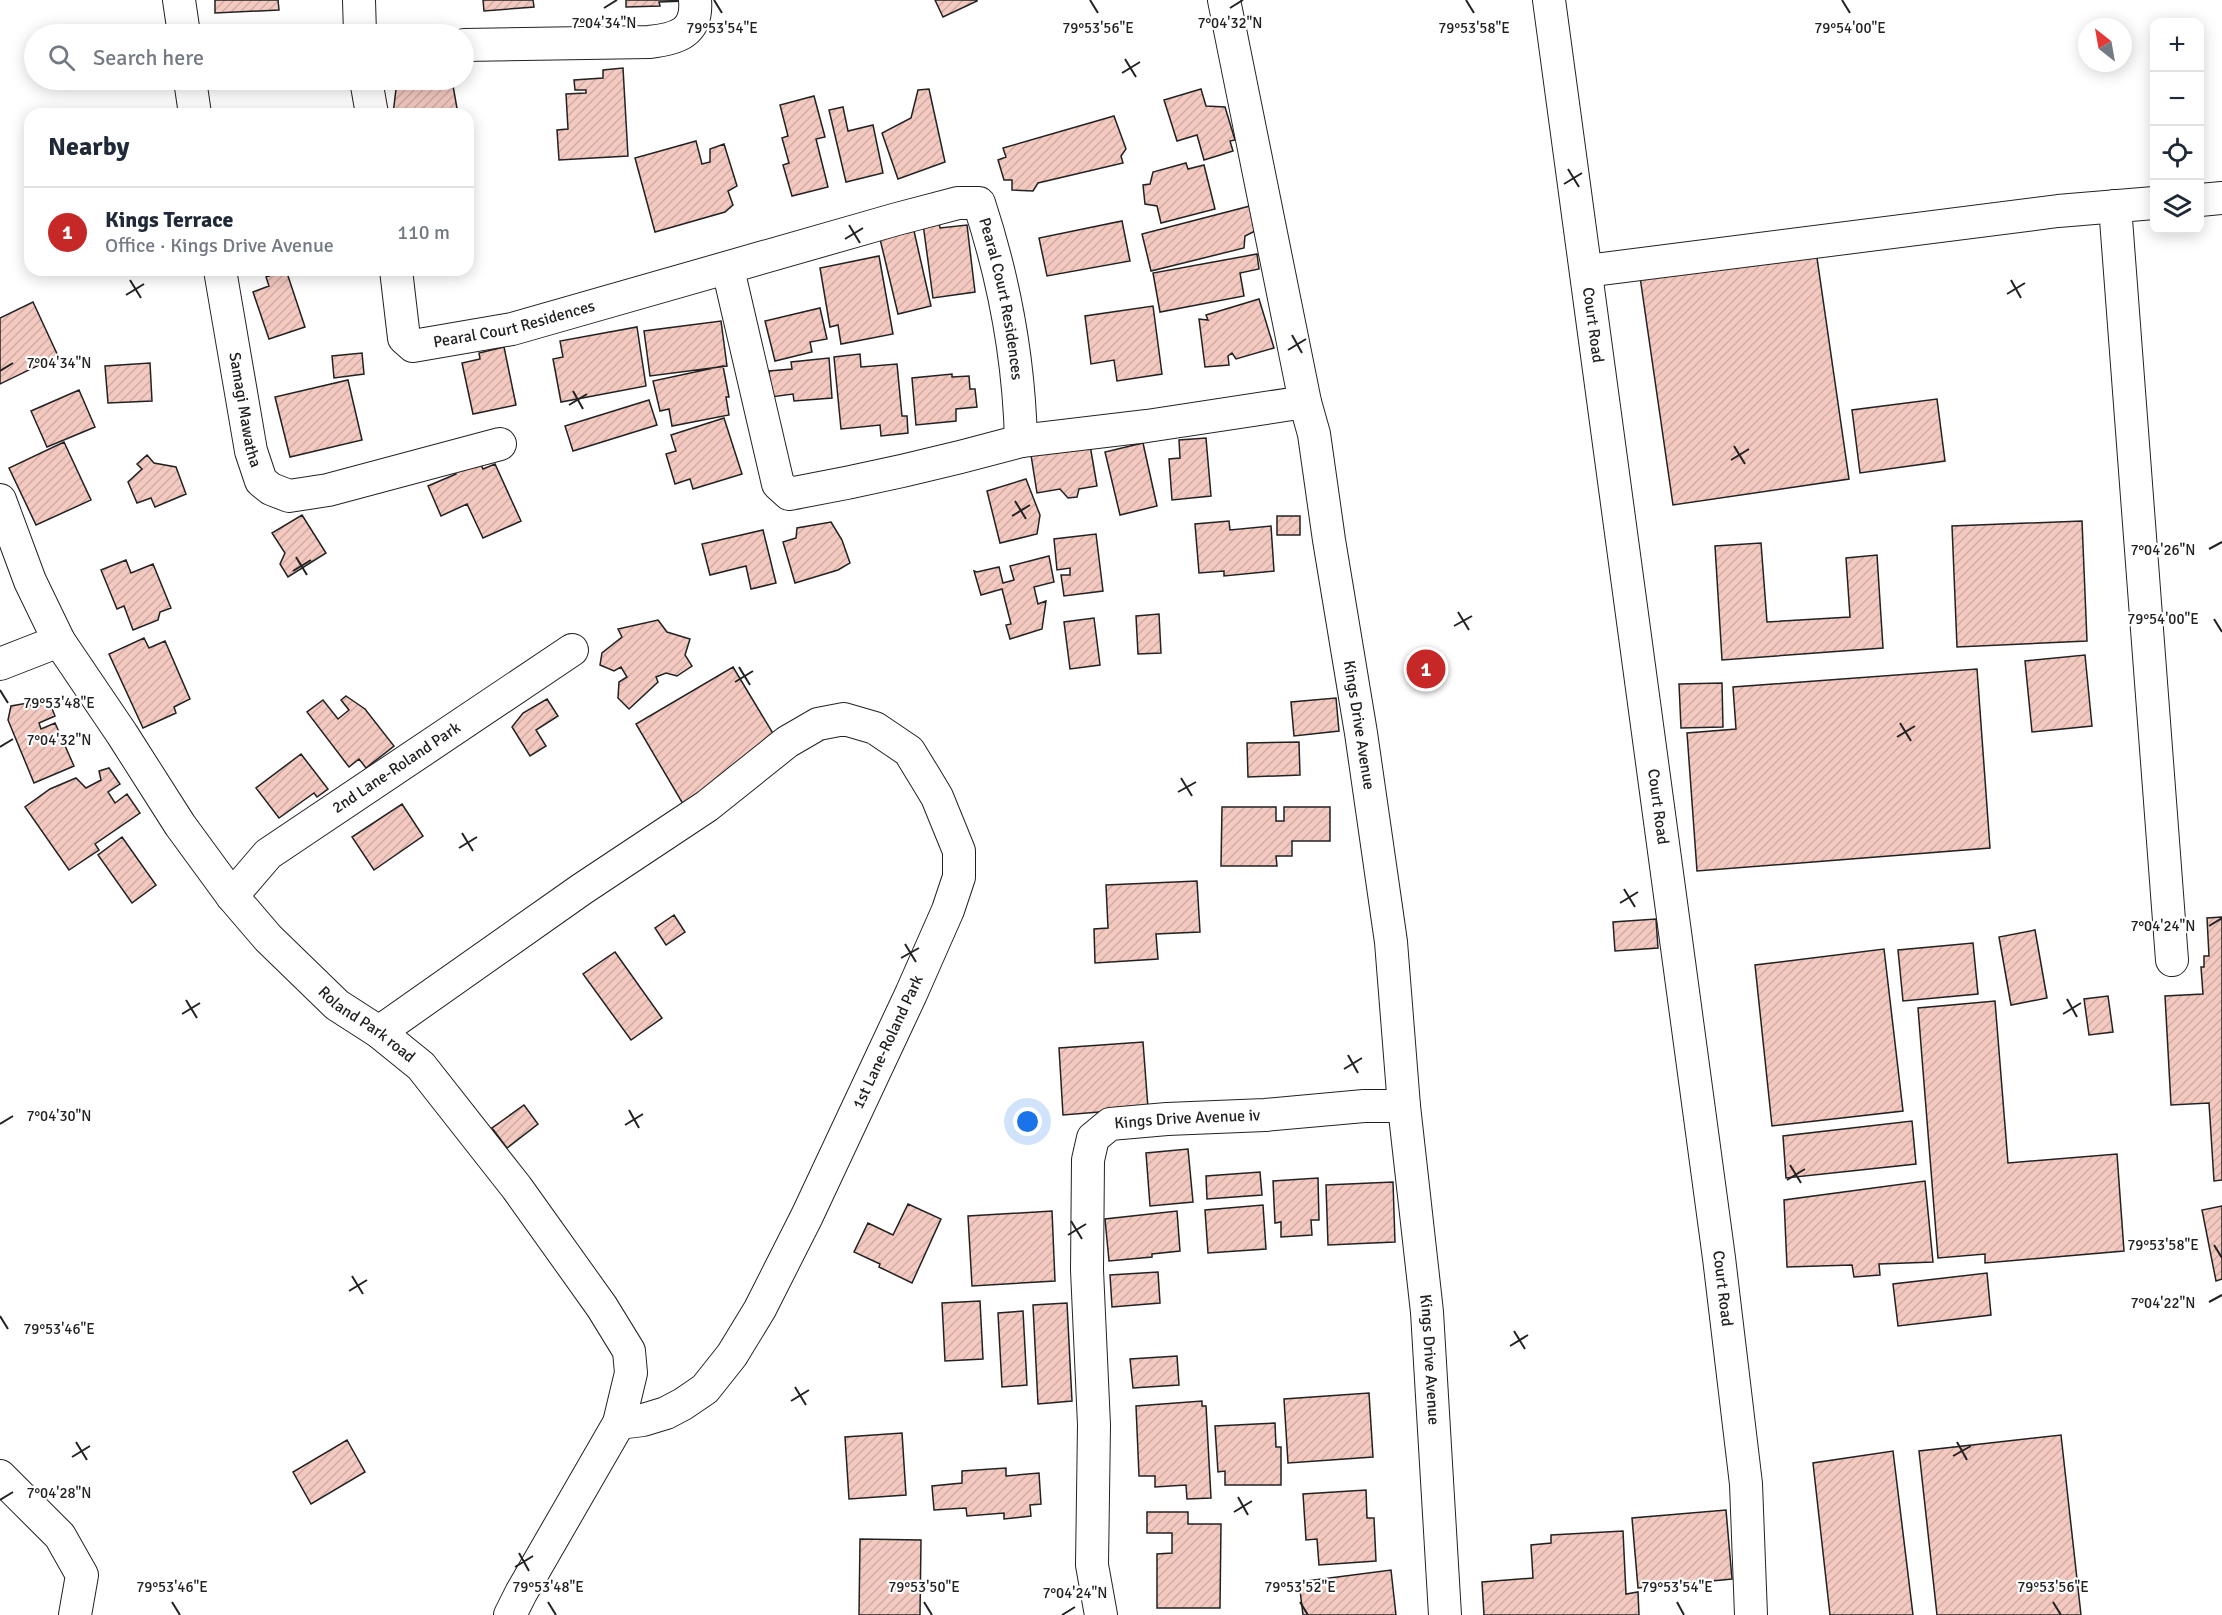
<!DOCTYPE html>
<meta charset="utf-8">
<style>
:root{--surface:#fff;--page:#f2f2f3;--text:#1f2937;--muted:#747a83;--line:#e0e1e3;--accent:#c62828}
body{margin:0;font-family:Signika,sans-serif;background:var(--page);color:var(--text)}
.controls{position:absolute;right:18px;top:18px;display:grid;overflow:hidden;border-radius:12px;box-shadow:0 3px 15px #0003}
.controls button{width:54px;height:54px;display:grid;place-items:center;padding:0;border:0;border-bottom:2px solid var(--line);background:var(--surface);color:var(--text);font:30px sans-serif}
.compass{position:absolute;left:2078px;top:18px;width:54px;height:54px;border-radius:50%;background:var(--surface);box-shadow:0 3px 15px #0003;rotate:329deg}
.you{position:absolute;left:1028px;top:1122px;width:21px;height:21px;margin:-15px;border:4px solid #fff;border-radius:50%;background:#1a73e8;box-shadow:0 0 0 9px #1a73e833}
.badge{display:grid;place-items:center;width:39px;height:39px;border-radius:50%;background:var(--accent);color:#fff;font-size:20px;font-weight:700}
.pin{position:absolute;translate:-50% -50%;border:3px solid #fff;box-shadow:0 2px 6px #0006}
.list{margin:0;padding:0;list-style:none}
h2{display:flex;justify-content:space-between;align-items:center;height:78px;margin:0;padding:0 24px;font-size:26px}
h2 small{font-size:20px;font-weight:400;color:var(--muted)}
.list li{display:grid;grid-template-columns:39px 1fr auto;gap:18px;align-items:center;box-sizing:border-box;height:90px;padding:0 24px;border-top:2px solid var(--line)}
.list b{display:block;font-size:22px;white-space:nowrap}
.list p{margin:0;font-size:20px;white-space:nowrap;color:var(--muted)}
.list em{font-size:20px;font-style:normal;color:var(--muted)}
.icon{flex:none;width:33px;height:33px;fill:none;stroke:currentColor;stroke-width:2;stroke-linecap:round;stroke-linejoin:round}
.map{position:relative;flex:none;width:2222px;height:1615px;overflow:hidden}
.search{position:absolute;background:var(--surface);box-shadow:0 3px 15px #0003;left:24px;top:24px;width:450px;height:66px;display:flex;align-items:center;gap:15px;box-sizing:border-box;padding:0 21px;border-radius:33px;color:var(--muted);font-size:22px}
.panel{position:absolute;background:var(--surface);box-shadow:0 3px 15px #0003;left:24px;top:108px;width:450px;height:168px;border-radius:18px}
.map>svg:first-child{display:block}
.building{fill:url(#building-hatch);stroke:#222;stroke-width:1.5}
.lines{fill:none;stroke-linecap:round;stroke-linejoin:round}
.street-casing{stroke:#222;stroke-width:34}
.street{stroke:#fff;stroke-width:32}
.ticks{fill:none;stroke:#222;stroke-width:2}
.labels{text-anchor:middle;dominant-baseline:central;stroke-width:4.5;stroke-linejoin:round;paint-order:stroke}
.street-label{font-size:16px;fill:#222;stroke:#fff}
.ticks-label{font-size:15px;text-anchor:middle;fill:#222;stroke:#fff;stroke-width:4.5;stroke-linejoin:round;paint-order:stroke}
</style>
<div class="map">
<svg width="2222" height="1615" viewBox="0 0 2222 1615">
<defs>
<pattern id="building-hatch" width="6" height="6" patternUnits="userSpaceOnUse" patternTransform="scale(1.5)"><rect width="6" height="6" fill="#f3c9c0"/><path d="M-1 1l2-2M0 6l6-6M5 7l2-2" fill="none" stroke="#d0aca5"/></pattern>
</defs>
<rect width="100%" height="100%" fill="#fff"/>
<path class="building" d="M215 0H278L279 10 215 13Z
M483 0H533L534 7 484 11Z
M626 0H686V1L659 2 660 6 626 7Z
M935 0H977V1L943 17Z
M623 68 628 156 559 160 557 130 568 129 566 94 586 93V90H575L574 80 603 78V70Z
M452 80 458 114H393L397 81Z
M929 89 945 162 898 179 882 133 911 118 918 90Z
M1201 89 1206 106 1225 107 1235 140 1230 141 1233 151 1204 160 1197 135 1177 141 1164 100Z
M814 96 825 137 816 139 828 187 792 196 783 165 789 163 782 138 788 136 780 105Z
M843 107 848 131 873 125 883 173 846 182 829 110Z
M1114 116 1126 149 1121 156 1123 163 1038 183 1033 191 1012 190V180H1004L998 160 1006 157 1003 148Z
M696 141 702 164 710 162V149L724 144 737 186 728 191 733 205 725 212 655 232 635 158Z
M1186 163 1188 169 1204 165 1215 209 1161 223 1157 206 1145 204 1143 185 1150 184 1153 172Z
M1250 206 1257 230 1245 236 1244 248 1151 271 1142 234Z
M1122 221 1130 261 1047 276 1039 238Z
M939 222 940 228 967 225 975 292 933 298 923 224Z
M914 231 931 306 898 314 880 239Z
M1816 251 1849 479 1673 505 1640 277Z
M1257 254 1259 269 1240 273 1244 296 1160 312 1153 273Z
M879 256 893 334 841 344 838 325 830 327 820 268Z
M286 270 305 327 269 339 253 292 269 286 266 277Z
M1259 299 1274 348 1236 359 1232 353 1228 356 1229 365 1205 367 1199 319 1208 320 1206 315Z
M33 302 58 356 0 384V318Z
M1153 306 1162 374 1117 381 1114 360 1091 364 1085 316Z
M820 308 827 339 810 342 812 352 775 361 765 321Z
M721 321 727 366 650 376 644 331Z
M637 327 646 386 561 402 553 359 563 357 560 341Z
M504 347 516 405 473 414 462 363 480 359 479 353Z
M362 353 364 374 334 378 332 356Z
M860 354 861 367 897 364 902 416H907L908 433 881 436 880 425 841 429 834 357Z
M829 358 832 398 794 401 793 394 771 397 769 371 792 369 791 362Z
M150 363 152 401 108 403 105 366Z
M723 366 729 397H726L729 415 672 426 669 409 660 411 653 381Z
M952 374V377L969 376 970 389H975L977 407 956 409V421L916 425 912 378Z
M348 380 362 440 290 457 275 397Z
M79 390 95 427 47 447 31 411Z
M1937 399 1945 461 1860 473 1852 410Z
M649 400 657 425 573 451 565 426Z
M724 418 742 474 693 489 690 479 675 484 666 454 676 451 671 435Z
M1206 438 1211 496 1172 500 1169 459 1180 458 1179 440Z
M64 442 91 500 36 525 9 468Z
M1143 443 1157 506 1120 515 1105 452Z
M1090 445 1097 486 1079 489 1077 497 1068 498 1060 489 1037 493 1031 455Z
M476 453 483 469 495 464 521 521 483 538 467 504 441 516 428 486 456 474 452 464Z
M147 455 154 463 176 467 186 494 155 507 151 498 137 503 128 482 142 469 137 464Z
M1026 479 1040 515 1037 534 1000 543 987 491Z
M302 515 326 553 288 577 280 564 285 553 272 533Z
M1277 516H1300V535H1277Z
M1229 521 1230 530 1271 526 1274 571 1224 576V571L1199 573 1195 524Z
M2082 521 2087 641 1957 647 1952 526Z
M831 522 842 540 850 563 838 570 795 583 783 542 796 538 797 528Z
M763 530 776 583 751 589 746 566 710 575 702 544Z
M1096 534 1103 591 1064 596 1061 575H1070V568L1057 570 1054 539Z
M1761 543 1767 622 1850 617 1846 558 1877 555 1883 648 1722 660 1715 546Z
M1049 556 1054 582 1034 587 1038 604 1046 601 1042 629 1010 639 1006 625 1011 624 1002 589 981 595 974 571 977 572 999 567 1003 583 1014 580 1010 566Z
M126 560 131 573 153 564 171 608 160 612 158 620 133 630 124 606 117 609 101 570Z
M1159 614 1161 653 1138 654 1136 616Z
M1094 618 1100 665 1070 669 1064 622Z
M658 620 667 632 690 639 685 655 692 666 677 676 666 673 656 677 658 682 629 709 618 698 619 682 627 677 621 667 614 671 600 665 602 653 622 637 618 629Z
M144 638 149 648 165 641 190 699 174 707 176 713 143 728 109 654Z
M2085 655 2092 726 2032 732 2025 661Z
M733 667 780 745 683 804 636 724Z
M1977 669 1990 848 1697 871 1687 733 1736 729 1733 687Z
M1722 683 1723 727 1681 728 1679 684Z
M346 696 365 709 394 746 366 768 359 759 349 767 307 712 323 700 338 719 349 710 341 700Z
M1336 698 1339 731 1294 736 1291 702Z
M547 699 558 716 536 730 546 746 530 756 512 727 523 713Z
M49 701 55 716 39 723 41 729 55 723 74 766 34 783 8 720 11 706 28 703 33 708Z
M1299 742 1300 775 1248 777 1247 743Z
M301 754 328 789 317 797 314 793 279 818 256 788Z
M109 768 120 784 108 792 115 803 127 794 140 813 95 844 99 850 69 870 25 807 50 789 76 778 86 788 101 780 99 771Z
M402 804 423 836 374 870 352 837Z
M1222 807H1276V821H1284V807H1330V841H1292V856H1276L1277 866H1221Z
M122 837 156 885 132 903 98 855Z
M1197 881 1200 932 1156 934 1158 959 1095 963 1094 929 1108 928 1106 885Z
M674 915 685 932 666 945 655 928Z
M2222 917V1180L2214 1181 2209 1103 2171 1105 2165 996 2203 994 2201 967H2204V956H2209L2207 918Z
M1656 919 1658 948 1615 951 1613 922Z
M2035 930 2047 998 2011 1005 1999 937Z
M1973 943 1978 994 1903 1001 1898 950Z
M1884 949 1903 1111 1772 1126 1755 965Z
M615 952 662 1018 631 1040 583 974Z
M2108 996 2113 1032 2089 1035 2084 999Z
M1995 1001 2008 1163 2117 1154 2124 1251 1985 1263V1254L1938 1258 1918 1008Z
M1143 1042 1148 1108 1063 1115 1059 1048Z
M524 1105 538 1124 507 1148 492 1128Z
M1912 1121 1916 1164 1786 1178 1783 1136Z
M1188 1149 1193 1202 1150 1206 1146 1153Z
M1260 1172 1262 1195 1207 1199 1206 1176Z
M1318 1178 1319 1220H1311L1312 1235 1281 1237V1222L1275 1223 1273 1181Z
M1925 1181 1933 1262 1879 1264 1880 1275 1854 1277 1852 1265 1787 1267 1784 1200Z
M1393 1182 1395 1242 1328 1245 1326 1185Z
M908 1204 941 1219 912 1283 879 1267 880 1264 854 1252 868 1223 893 1235Z
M1263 1205 1266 1249 1208 1253 1205 1210Z
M2222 1206V1279L2216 1281 2202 1210Z
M1052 1211 1055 1281 972 1286 968 1216Z
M1177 1211 1180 1251 1152 1254V1257L1109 1261 1105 1219Z
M1158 1272 1160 1303 1112 1307 1110 1275Z
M1987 1273 1991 1315 1898 1326 1893 1284Z
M980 1301 983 1359 945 1361 942 1303Z
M1067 1303 1072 1401 1038 1404 1033 1305Z
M1023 1311 1027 1385 1002 1387 998 1313Z
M1177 1356 1179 1385 1133 1388 1130 1359Z
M1369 1393 1373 1457 1288 1463 1284 1399Z
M1202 1401V1406H1206L1211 1498 1187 1499 1186 1485 1155 1487V1476H1139L1136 1406Z
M1275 1423 1276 1447H1281V1485H1225V1471L1218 1472 1215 1426Z
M902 1433 906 1495 849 1499 845 1437Z
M2061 1435 2081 1615H1937L1919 1451Z
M347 1440 365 1472 311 1504 293 1472Z
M1893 1451 1913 1615H1830L1813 1463Z
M1006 1468V1476L1039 1473 1041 1504 1030 1505 1031 1516 1004 1519V1513L967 1516 966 1508 934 1510 932 1486 962 1483V1471Z
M1366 1490 1367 1518H1374L1376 1561 1319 1565 1317 1539 1306 1540 1303 1494Z
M1726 1510 1732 1579 1638 1588 1632 1518Z
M1147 1512H1188V1524H1221L1220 1608H1157V1554L1172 1553V1533H1147Z
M1623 1531 1626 1594 1638 1592 1639 1615H1484L1482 1582 1533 1578 1531 1545 1551 1543V1535Z
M860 1539 921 1540 920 1615H859Z
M1391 1570 1396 1615H1303L1299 1582Z"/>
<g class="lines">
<defs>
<g id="street">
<path d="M179 0 184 34"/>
<path d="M359 0 360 34"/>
<path id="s1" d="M1549 0 1719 1258 1746 1484 1751 1615"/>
<path d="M464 45 649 42C677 39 698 33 695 0"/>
<path d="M190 80 195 114"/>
<path d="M366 80 372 114"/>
<path d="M2200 200 2222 198"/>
<path d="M2115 206 2172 960"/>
<path d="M728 269 778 484 789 494C867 480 945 462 1021 441"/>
<path id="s2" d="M220 270 251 451 261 481 271 489 289 496 328 490 500 444"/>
<path id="s3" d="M396 270 404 338 413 346 512 329 897 219 958 203H979C1004 279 1019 360 1021 441L1147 426 1305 402"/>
<path d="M1586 271 2058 211 2154 203"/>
<path id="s4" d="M0 500 30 581 59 641 122 734 180 825 232 896 268 938 337 1005 379 1032 421 1066 517 1188 602 1307 629 1351 631 1373 619 1423 521 1593 510 1615"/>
<path d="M0 664 59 641"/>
<path id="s5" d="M232 896 268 854 572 650"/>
<path d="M379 1032 582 889 707 806 787 742 818 724 844 719 875 728 909 751 925 777 937 797 959 851V877L948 910 911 994 807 1216 760 1309 732 1355 705 1389 683 1404 666 1413 643 1420 619 1423"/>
<path id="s6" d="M1404 1106 1427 1312 1445 1615"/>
<path d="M0 1476 60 1536 82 1575 75 1615"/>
<path id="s7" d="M1101 1615 1092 1565 1094 1425 1087 1270 1088 1160 1093 1138 1110 1124 1167 1119 1265 1115 1364 1106H1404L1391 942 1361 733 1329 540 1314 434 1305 402 1224 0"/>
</g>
</defs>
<use href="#street" class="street-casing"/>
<use href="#street" class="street"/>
</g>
<path class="ticks" d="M714 0 722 13M1090 0 1098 13M1466 0 1474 13M1842 0 1850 13M604 8 617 0M1230 8 1243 0M1125 59 1136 77M1122 73 1140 62M1568 169 1579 187M1564 184 1582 173M849 225 860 243M845 239 863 228M130 280 141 298M2011 280 2021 298M2007 294 2025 283M126 295 144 284M1292 335 1302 353M1288 350 1306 339M0 371 13 363M573 391 583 409M569 405 587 394M1734 446 1745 464M1731 460 1749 449M1015 501 1026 519M1012 516 1030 505M2209 549 2222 542M296 557 307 575M293 571 311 560M1458 612 1469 630M2214 619 2222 632M1454 626 1472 616M739 667 750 685M735 682 753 671M0 690 8 703M1900 723 1911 741M1897 737 1915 726M0 747 13 739M1181 778 1192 796M1178 792 1196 782M462 833 473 851M459 848 477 837M1624 889 1635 907M1620 903 1638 892M2209 926 2222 918M905 944 916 962M901 958 919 948M2067 999 2077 1017M186 1000 197 1018M182 1014 200 1003M2063 1014 2081 1003M1348 1055 1358 1073M1344 1069 1362 1058M629 1110 639 1128M0 1124 13 1116M625 1125 643 1114M1790 1165 1801 1183M1787 1180 1805 1169M1071 1221 1082 1239M1068 1235 1086 1224M2214 1245 2222 1258M352 1276 363 1294M349 1291 367 1280M2209 1302 2222 1295M0 1316 8 1329M1514 1331 1525 1349M1510 1346 1528 1335M795 1387 806 1405M791 1401 809 1390M76 1442 87 1460M1957 1442 1967 1460M1953 1456 1971 1446M72 1457 90 1446M1238 1497 1248 1515M0 1500 13 1492M1234 1512 1252 1501M519 1553 529 1571M515 1567 533 1556M172 1602 180 1615M548 1602 556 1615M924 1602 932 1615M1300 1602 1308 1615M1677 1602 1684 1615M2053 1602 2061 1615M1062 1615 1075 1607"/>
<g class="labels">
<g class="street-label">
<text stroke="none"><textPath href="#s3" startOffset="764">Pearal Court Residences</textPath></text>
<text stroke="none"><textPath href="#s3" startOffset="184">Pearal Court Residences</textPath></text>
<text stroke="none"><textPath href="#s1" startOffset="328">Court Road</textPath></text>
<text stroke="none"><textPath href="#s2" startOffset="142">Samagi Mawatha</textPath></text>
<text transform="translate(1359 725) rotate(81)">Kings Drive Avenue</text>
<text stroke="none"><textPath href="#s5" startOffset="210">2nd Lane-Roland Park</textPath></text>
<text stroke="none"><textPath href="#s1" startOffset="814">Court Road</textPath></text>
<text stroke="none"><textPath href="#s4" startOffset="648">Roland Park road</textPath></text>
<text transform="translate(888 1042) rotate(-65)">1st Lane-Roland Park</text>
<text stroke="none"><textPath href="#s7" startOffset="578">Kings Drive Avenue iv</textPath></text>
<text stroke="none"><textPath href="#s1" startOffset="1300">Court Road</textPath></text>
<text stroke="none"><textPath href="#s6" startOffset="255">Kings Drive Avenue</textPath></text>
</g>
</g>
<g class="ticks-label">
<text x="604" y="28">7°04'34"N</text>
<text x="1230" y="28">7°04'32"N</text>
<text x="722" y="33">79°53'54"E</text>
<text x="1098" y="33">79°53'56"E</text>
<text x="1474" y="33">79°53'58"E</text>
<text x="1850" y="33">79°54'00"E</text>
<text x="59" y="368">7°04'34"N</text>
<text x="2163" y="555">7°04'26"N</text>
<text x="2163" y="624">79°54'00"E</text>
<text x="59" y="708">79°53'48"E</text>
<text x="59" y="745">7°04'32"N</text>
<text x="2163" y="931">7°04'24"N</text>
<text x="59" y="1121">7°04'30"N</text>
<text x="2163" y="1250">79°53'58"E</text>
<text x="2163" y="1308">7°04'22"N</text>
<text x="59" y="1334">79°53'46"E</text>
<text x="59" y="1498">7°04'28"N</text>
<text x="172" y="1592">79°53'46"E</text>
<text x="548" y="1592">79°53'48"E</text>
<text x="924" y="1592">79°53'50"E</text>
<text x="1300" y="1592">79°53'52"E</text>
<text x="1677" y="1592">79°53'54"E</text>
<text x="2053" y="1592">79°53'56"E</text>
<text x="1075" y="1598">7°04'24"N</text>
</g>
</svg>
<div class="controls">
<button>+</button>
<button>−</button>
<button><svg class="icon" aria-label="locate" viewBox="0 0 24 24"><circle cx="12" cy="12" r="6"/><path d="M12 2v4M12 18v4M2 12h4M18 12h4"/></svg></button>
<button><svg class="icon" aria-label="layers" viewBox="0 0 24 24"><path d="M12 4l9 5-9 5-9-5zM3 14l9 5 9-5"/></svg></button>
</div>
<svg class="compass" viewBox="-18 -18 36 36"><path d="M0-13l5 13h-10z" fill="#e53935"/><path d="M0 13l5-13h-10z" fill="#747a83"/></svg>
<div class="you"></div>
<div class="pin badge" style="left:1426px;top:669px">1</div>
<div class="search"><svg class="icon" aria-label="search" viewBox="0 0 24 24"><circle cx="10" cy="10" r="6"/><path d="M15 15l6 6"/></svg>Search here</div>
<section class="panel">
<h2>Nearby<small></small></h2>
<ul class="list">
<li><span class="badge">1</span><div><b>Kings Terrace</b><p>Office · Kings Drive Avenue</p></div><em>110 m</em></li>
</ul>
</section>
</div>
